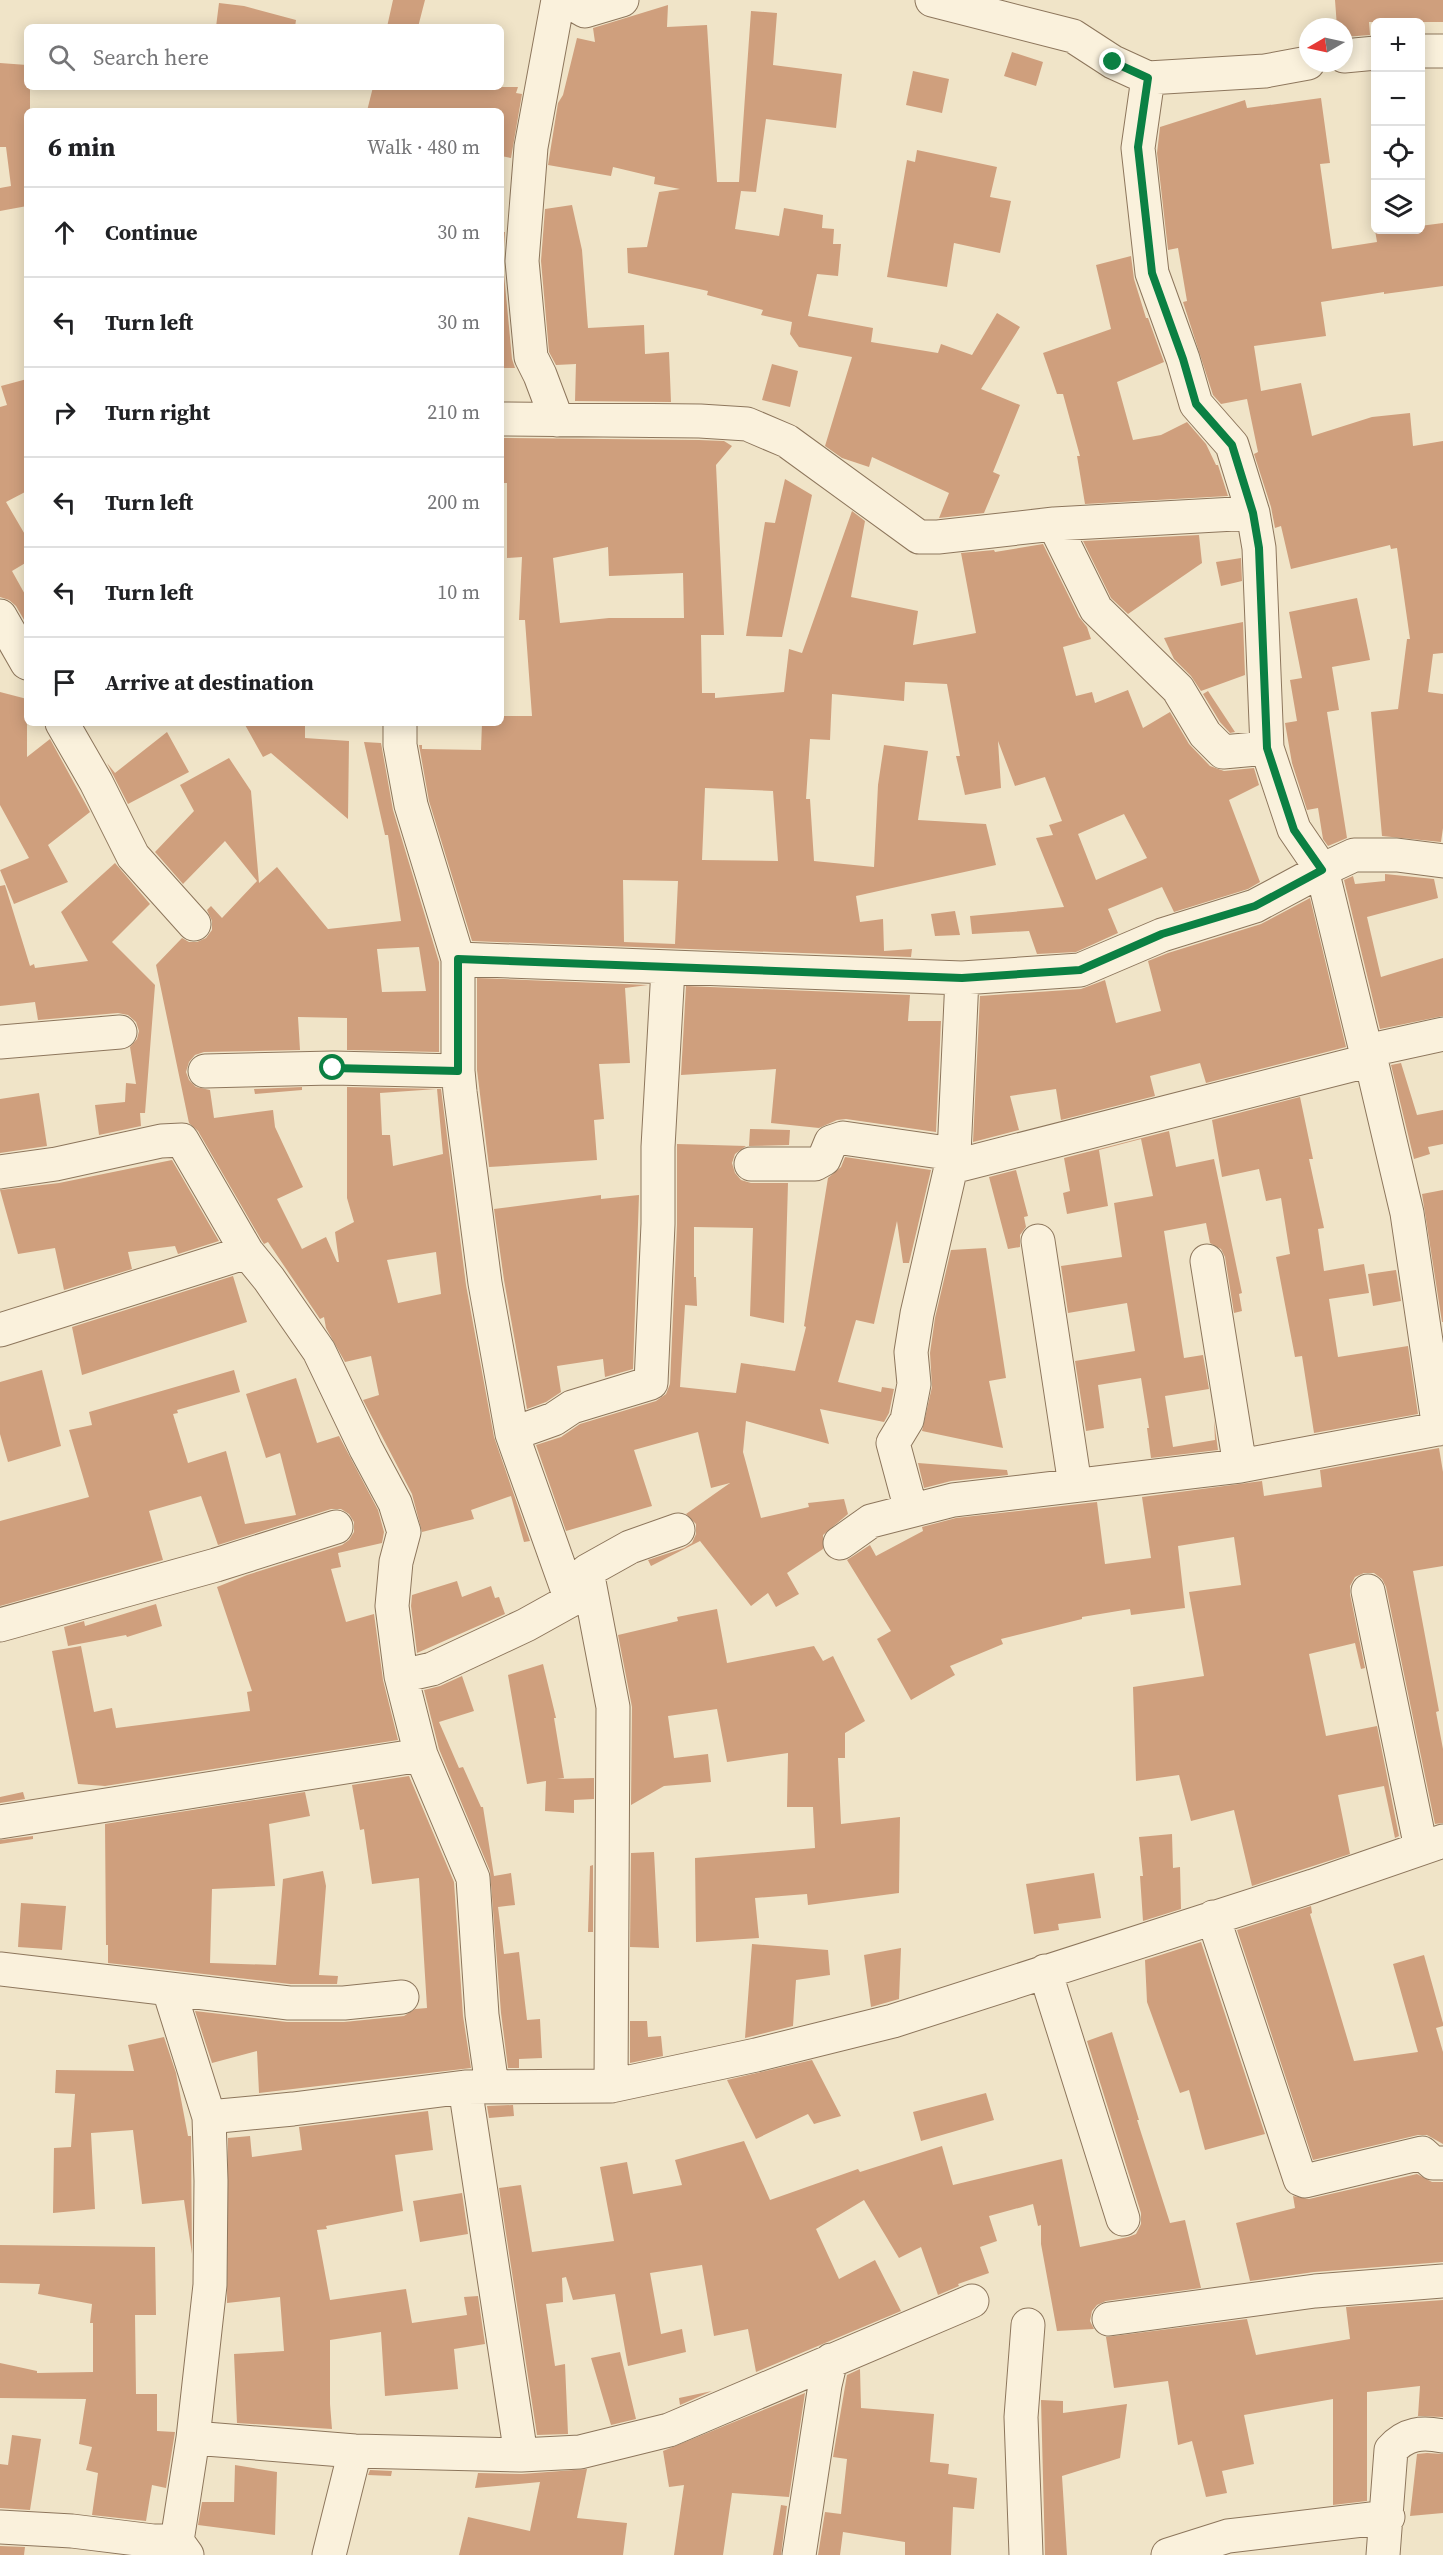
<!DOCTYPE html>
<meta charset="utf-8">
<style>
:root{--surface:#fff;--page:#f2f2f2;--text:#202124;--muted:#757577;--line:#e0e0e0}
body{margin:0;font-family:"Source Serif 4",serif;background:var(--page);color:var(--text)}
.controls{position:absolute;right:18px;top:18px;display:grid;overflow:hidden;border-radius:9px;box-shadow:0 3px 15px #0003}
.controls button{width:54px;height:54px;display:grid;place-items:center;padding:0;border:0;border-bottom:2px solid var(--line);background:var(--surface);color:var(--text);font:30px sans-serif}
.compass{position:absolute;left:1299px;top:18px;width:54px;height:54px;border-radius:50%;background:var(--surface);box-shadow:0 3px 15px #0003;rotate:261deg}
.stop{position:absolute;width:18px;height:18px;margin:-14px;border:4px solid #0b8043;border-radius:50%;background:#fff}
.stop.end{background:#0b8043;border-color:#fff;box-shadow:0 2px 6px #0008}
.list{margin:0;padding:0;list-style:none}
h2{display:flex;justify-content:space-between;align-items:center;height:78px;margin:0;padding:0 24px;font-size:26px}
h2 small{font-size:20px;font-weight:400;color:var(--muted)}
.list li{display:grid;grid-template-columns:39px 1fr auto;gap:18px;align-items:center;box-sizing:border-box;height:90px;padding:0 24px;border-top:2px solid var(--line)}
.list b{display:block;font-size:22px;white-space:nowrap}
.list em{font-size:20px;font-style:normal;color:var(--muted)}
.icon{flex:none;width:33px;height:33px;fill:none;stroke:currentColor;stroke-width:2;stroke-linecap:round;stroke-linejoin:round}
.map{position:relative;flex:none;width:1443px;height:2555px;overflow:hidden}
.search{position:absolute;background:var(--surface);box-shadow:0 3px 15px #0003;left:24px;top:24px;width:480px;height:66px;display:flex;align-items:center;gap:15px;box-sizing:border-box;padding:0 21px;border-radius:9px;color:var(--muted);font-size:22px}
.panel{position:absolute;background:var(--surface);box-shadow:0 3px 15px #0003;left:24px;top:108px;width:480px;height:618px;border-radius:9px}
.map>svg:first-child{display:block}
.building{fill:#cf9f7d;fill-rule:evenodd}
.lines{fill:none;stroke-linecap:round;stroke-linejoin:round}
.minor-casing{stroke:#8d765c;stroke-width:35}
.minor{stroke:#faf1dc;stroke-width:33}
.route{stroke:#0b8043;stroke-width:8}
</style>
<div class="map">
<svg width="1443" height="2555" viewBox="0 0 1443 2555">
<rect width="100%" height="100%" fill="#f0e4c8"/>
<path class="building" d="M393 0H425L418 27H387Z
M1335 0H1443V22H1369L1370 35 1344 37V27H1337Z
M219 3 244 6 296 20 295 27H216Z
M668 5 667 27 707 25 717 182H739L751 11 777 13 773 65 842 74 836 128 766 119 756 192 741 191 735 229 779 236 784 208 823 215 822 228 834 229 833 244H841L838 276 817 274 808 316 873 328 871 342 938 353 941 344 972 355 997 313 1020 327 981 389 1020 405 993 472 1000 475 984 513 939 518 949 493 872 457 869 467 842 458 825 446 852 357 799 347 790 334 792 322 761 315 763 310 707 295 708 291 628 273 627 248 647 247 659 192 680 189 654 184 655 177 613 167 611 176 548 165 558 103 563 95 577 38 595 42 593 28Z
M1012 52 1043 62 1036 86 1004 76Z
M0 63 27 65V87H30V111H27V206L0 211V188L11 186 6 147H0Z
M913 71 949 79 942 113 906 105Z
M373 87H518L516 93 522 94 511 158 501 156V111H367Z
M1321 98 1330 163 1320 164 1332 249 1377 242 1375 230H1420V226L1443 223V286L1384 294V292L1321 302 1326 336 1254 346 1261 391 1301 383 1312 436 1372 417 1410 413 1413 446 1443 441V653L1433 654 1428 692 1443 694V828L1441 842 1382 836 1371 712 1398 709 1407 639H1410L1397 548 1391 549 1390 545 1291 569 1281 526 1275 528 1271 507 1254 454 1258 452 1247 399 1221 404 1213 395 1183 302 1187 301 1178 248 1168 250 1157 153 1160 127 1245 100 1247 108Z
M917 150 997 167 990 197 1011 201 1000 253 954 243 947 287 887 277 907 160 915 162Z
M572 205 582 250 588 328 644 325 645 354 669 352 671 402 575 401 576 364 556 365 549 352 541 261 545 209Z
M501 232H505L503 263 512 359 515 368H501Z
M1131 256 1134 279 1146 318H1148L1164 362 1117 382 1133 440 1161 435 1187 422 1206 444 1216 465H1218L1228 496 1085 504 1077 456H1080L1063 394H1057L1043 353 1111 329 1096 265Z
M772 364 798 371 790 407 762 400Z
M27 379V491L6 502 27 538V562L12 571 27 598V625L16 606 9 600 0 597V407L7 405 1 386Z
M501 438 699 440 724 441 732 446 716 465 724 635H701L702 693H715V698L784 692 789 649 802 653 852 511 865 521 851 597 918 611 913 645 976 633 961 553 994 550 995 552 1043 544 1079 617 1087 627 1091 639 1063 647 1076 696 1092 692 1095 703 1128 690 1143 728 1170 712 1189 744 1210 766 1224 771 1254 768 1259 785 1229 800 1260 882 1248 889 1174 912 1162 887 1108 909 1118 933 1076 952 1037 954 1029 931 972 934 970 916 1064 907 1036 838 1053 835 1049 825 1062 821 1045 777 1015 786 998 741 1001 788 965 795 956 756H960L947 684 905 682 904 701 832 694 830 740 810 739 806 799H810L814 861 874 867 878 785 884 745 928 751 918 820 986 824 996 865 856 896 860 922 883 919 884 951 912 949 911 957 472 941 429 801 419 745H422V749L481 750 482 723H501V716H532L525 620H519L522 557 507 558V483H501ZM608 547 609 576 683 573 684 618H609L560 623 553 558ZM705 788 773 791 778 861 702 860ZM1124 814 1147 858 1096 880 1078 834ZM623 880 678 881 675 944 624 942Z
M785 479 812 495 782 637 746 636 765 522 775 523Z
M1199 535 1202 563 1128 614 1111 598 1083 541Z
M1241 558 1242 581 1221 586 1216 562Z
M1357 598 1370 660 1332 667 1339 710 1327 712 1347 838 1328 846 1323 839 1318 808 1307 810 1292 763 1285 723 1297 721 1290 680 1302 678 1289 612Z
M1243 622 1245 675 1201 691 1191 676 1174 659 1164 638Z
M1208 691 1235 732 1230 733 1220 722 1203 694Z
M0 692 27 699V757L50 739 90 812 48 845 68 882 14 904 0 870 29 858 0 805Z
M244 723H305V738L349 741 348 819 271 753 263 757Z
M167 732 189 772 128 804 107 763 115 773Z
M364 742 381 743 393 810 439 962V1052L347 1050V1018L298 1017 300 1050 204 1052 195 1055 189 1062 186 1072 189 1080 196 1087 210 1090 214 1118 273 1110 275 1127 303 1187 277 1199 302 1249 326 1237 337 1262H339L335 1232 354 1222 347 1198V1087L441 1089 466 1285 494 1437 530 1541 524 1542 511 1496 471 1510 474 1519 422 1532 412 1494 363 1400 379 1395 371 1356 345 1362 326 1328 324 1317 320 1319 268 1242 264 1244 262 1241 198 1131 189 1123 156 965 182 938 189 942H197L206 938 212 930V921L207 910 211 906 222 918 257 881 225 841 183 884 155 852 194 811 180 785 229 758 251 791 259 883 277 867 328 929 401 921 388 835H385ZM419 947 426 991 382 992 377 949ZM437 1089 443 1154 393 1166 390 1135H382L380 1093ZM436 1252 441 1294 398 1303 387 1260Z
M115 863 150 904 112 942 155 985 145 1113H140L141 1126 99 1135 95 1105 125 1102 126 1083 136 1084 130 1047 137 1039 139 1031 136 1022 128 1015 118 1013 38 1020 35 1002 0 1006V886L5 885 30 966 34 964 35 968 88 961 61 912Z
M1385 874 1434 879 1438 898 1367 917 1381 977 1443 958V1016L1380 1029 1344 880 1353 876 1355 884 1385 881Z
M1310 898 1346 1047 1206 1083 1200 1063 1150 1076 1155 1096 1061 1120 1056 1089 1010 1096 1019 1130 973 1142 980 996 1081 989 1105 980 1116 1023 1161 1011 1148 961 1168 953 1261 924Z
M955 911 960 935 935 936 931 914Z
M477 978 648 985 625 988 630 1063 599 1064 604 1119 594 1120 597 1160 489 1167 477 1070Z
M686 986 910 995 908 1021H941L936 1132 846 1119 837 1120 819 1128 771 1123 776 1069 681 1075Z
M1401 1063 1417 1115 1443 1110V1144L1428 1147 1430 1154 1414 1159 1391 1065Z
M302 1087V1090L255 1094 254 1089Z
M39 1093 47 1146 0 1153V1099Z
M1300 1097 1313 1159H1309L1324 1228 1318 1229 1324 1271 1364 1264 1369 1293 1329 1299 1338 1357 1408 1346 1418 1414 1314 1433 1302 1356 1295 1357 1276 1257 1290 1254 1281 1198 1266 1201 1259 1169 1222 1177 1212 1120Z
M750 1129 790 1130 789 1145 749 1146Z
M1169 1131 1176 1167 1214 1159 1242 1293 1239 1294 1242 1311 1234 1313 1225 1257 1221 1249 1210 1243 1206 1223 1164 1231 1184 1358 1203 1355 1209 1389 1165 1396 1173 1447 1215 1440 1214 1420 1218 1450 1151 1458 1147 1428H1149L1141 1378 1098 1385 1104 1428 1086 1431 1075 1361 1135 1351 1127 1303 1068 1313 1061 1266 1122 1257 1114 1203 1153 1196 1141 1139 1099 1150 1108 1206 1067 1214 1063 1193 1070 1191 1064 1158Z
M677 1144 746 1146 735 1154 732 1163 735 1173 741 1180 751 1183H788L784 1323 750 1316 753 1228 694 1227V1277H696L697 1306 685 1305 680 1387 736 1393 741 1363 795 1371 806 1327 804 1326 828 1178 841 1167 845 1157 931 1170 909 1263H903L897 1221 874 1324 856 1320 838 1382 881 1392 882 1387 894 1389 889 1413 884 1422 820 1409 829 1444 746 1421 743 1452 761 1518 809 1507 808 1503 844 1499 848 1514 823 1535V1549L787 1573 799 1594 776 1607 768 1593 751 1606 700 1541 651 1566 648 1560 684 1548 692 1543 696 1534V1524L686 1514 730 1483 711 1488 698 1432 634 1450 652 1506 566 1531 536 1445 561 1437 580 1424 656 1401 666 1394 670 1384 677 1225Z
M172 1160 219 1241 178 1254 175 1246 128 1252 132 1269 64 1290 55 1248 18 1254 0 1190 59 1183Z
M1016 1170 1028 1216 1024 1217 1026 1227 1020 1235V1247L1008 1249 989 1177Z
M1443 1190V1322H1442L1422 1194Z
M601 1195V1199L639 1195 633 1369 605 1377 603 1359 557 1366 561 1392 546 1402 527 1409 504 1280 494 1209Z
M986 1248 1006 1378 989 1381 1003 1448 922 1431 932 1387 930 1353 935 1318 951 1250Z
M1396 1270 1401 1301 1373 1306 1368 1274Z
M233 1276 247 1322 82 1375 72 1327Z
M42 1370 61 1446 8 1462 0 1434V1382Z
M234 1370 240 1392 177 1410 178 1413 173 1414 188 1463 226 1451 245 1524 296 1515 280 1453 266 1458 246 1394 296 1378 317 1443 339 1436 378 1510 384 1532 382 1543 338 1553 341 1567 331 1569 346 1622 374 1614 383 1680 398 1740 105 1786 78 1784 52 1651 81 1646 94 1712 112 1708 116 1728 250 1711 247 1692 252 1691 217 1587 247 1575 342 1545 349 1540 354 1532V1522L349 1514 341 1509H331L218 1545 201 1496 149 1511 163 1560 0 1606V1521L89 1497 69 1430 92 1425 89 1412Z
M1439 1448 1443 1472V1566L1413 1571 1439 1711 1436 1712 1443 1749V1823L1435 1824 1386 1587 1382 1579 1374 1573H1364L1355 1577 1350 1586V1594L1365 1668 1361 1669 1355 1643 1309 1654 1326 1736 1377 1726 1399 1836 1395 1838 1384 1786 1338 1795 1350 1854 1252 1886 1234 1810 1191 1821 1179 1775 1136 1781 1133 1687 1204 1676 1189 1592 1241 1585 1234 1537 1178 1546 1185 1608 1131 1615 1130 1609 1082 1617V1619L1001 1639 1003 1644 950 1666 955 1675 911 1700 877 1639 891 1631 847 1560 870 1545 876 1556 923 1531 922 1527 956 1518 1097 1502 1105 1564 1151 1558 1142 1497 1262 1481 1264 1496 1322 1487 1320 1470Z
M918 1463 1007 1470 1008 1475 951 1481 924 1488Z
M457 1581 462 1597 491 1586 495 1598 499 1597 505 1614 417 1653 411 1606 412 1595Z
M156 1604 162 1626 127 1637 126 1635 68 1646 64 1627 84 1621 85 1626Z
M717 1609 727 1663 814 1646 823 1661 833 1656 865 1721 845 1733V1758H838L841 1824 900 1817 899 1893 808 1905 807 1894 755 1898 759 1938 696 1942 695 1858 815 1848 813 1807H787L788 1753 727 1762 717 1709 668 1716 674 1758 708 1754 711 1782 664 1786 631 1805 632 1707 618 1635 678 1621 677 1617Z
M543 1664 556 1718H554L564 1778 557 1779 594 1778V1799L574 1800V1813L545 1811 546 1781 527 1784 508 1675Z
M462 1676 474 1711 439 1722 459 1768 463 1767 481 1807H483L494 1876 511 1873 515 1905 498 1907 504 1954 519 1952 527 2020 540 2019 542 2058 519 2059V2068H508L501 2013 490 1871 439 1749 424 1690 440 1686Z
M409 1776 454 1882 463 2016 471 2068 259 2093 257 2051 212 2063 195 2011 287 2022H344L404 2016 415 2009 427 2008 419 1878 372 1884 364 1829 360 1830 352 1785Z
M23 1792 25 1799 0 1803V1797Z
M305 1792 310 1816 269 1824 275 1886 212 1889 210 1963 276 1965 283 1879 323 1871 326 1886 319 1975 338 1976 337 1984H290L108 1963V1945H106L105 1824Z
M1172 1834 1173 1868 1180 1867 1181 1909 1143 1921 1140 1876H1143L1139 1837Z
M33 1836V1839L0 1844V1840Z
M654 1852 659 1948 630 1947 631 1853Z
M593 1865V1932H588L590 1866Z
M1094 1873 1101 1918 1058 1924 1059 1930 1034 1934 1026 1884Z
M21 1903 66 1906 62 1950 18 1947Z
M1311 1906 1312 1913 1310 1914 1354 2061 1418 2052 1393 1964 1424 1955 1443 2023V2026L1436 2028 1443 2052V2144L1427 2135H1418L1313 2160 1237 1930Z
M1201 1942 1265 2134 1205 2150 1189 2090 1180 2093 1147 2002 1145 1960Z
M752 1944 828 1950 830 1975 796 1980 793 2026 745 2038Z
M901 1948 899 1999 871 2007 864 1955Z
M630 2021H647L648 2037 661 2036 663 2056 630 2063Z
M1112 2032 1139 2120H1137L1170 2223 1185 2220 1201 2288 1106 2301 1097 2305 1092 2311 1090 2321 1094 2329 1057 2331 1041 2244V2225L1038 2226 1033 2204 989 2216 997 2241 980 2247 989 2273 958 2284 959 2286 938 2295 921 2247 899 2258 864 2200 816 2229 839 2279 875 2260 901 2311 756 2372 748 2329 714 2336 702 2265 650 2273 661 2334 682 2329 686 2352 628 2366 615 2294 573 2300 566 2277 562 2278 563 2302 546 2304 555 2366 565 2364 568 2434 537 2435 499 2188 521 2185 532 2252 614 2241 600 2167 627 2162 633 2194 682 2185 675 2160 744 2141 770 2200 858 2169 860 2172 942 2146 953 2185 1062 2159 1080 2247 1128 2237 1136 2234 1141 2224V2213L1087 2041Z
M164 2037 176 2073 188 2136H191L192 2254 184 2200 142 2204 133 2130 91 2133 95 2209 53 2213 54 2148 71 2147 75 2094 55 2093 56 2070 134 2071 128 2045Z
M812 2060 841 2116 814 2124 808 2114 756 2139 727 2080Z
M986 2093 994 2120 921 2141 913 2112Z
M513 2105 514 2116 489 2118 487 2106Z
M428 2111 433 2150 395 2155 403 2211 326 2226 327 2229 317 2230 330 2300 406 2289 412 2323 467 2315 464 2297 478 2296 485 2344 454 2349 458 2389 385 2396 381 2332 330 2340V2404L332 2429 237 2423 234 2354 284 2351 280 2297 227 2303 228 2138 250 2136 252 2157 302 2150 299 2127Z
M1417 2174 1432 2182H1443V2262L1314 2272 1250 2281 1236 2223 1295 2208 1293 2196 1309 2199Z
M462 2193 468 2234 420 2242 413 2201Z
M0 2245 155 2247 156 2315H135L136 2394H157V2431L175 2432 166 2488 152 2485 146 2521 92 2515 98 2473 86 2470 92 2447 79 2444 86 2399 0 2398V2363L37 2371V2373L93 2372V2323H90L92 2304 38 2294 40 2284 0 2283Z
M1443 2300V2417L1418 2416 1420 2386 1367 2392V2501L1333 2505V2399L1244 2415 1254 2464 1222 2471 1227 2493 1206 2497 1192 2441 1178 2445 1168 2381 1114 2388 1106 2337 1247 2319 1256 2355 1350 2339 1346 2307Z
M620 2352 636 2419 611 2425 591 2358Z
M860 2369 861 2408 934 2414 930 2462 949 2464 948 2474 977 2478 974 2509 953 2507 951 2555H905V2542L843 2532 840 2555H818L825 2512 841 2514 847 2459 833 2457 847 2375Z
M712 2391 680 2405 679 2398Z
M805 2393 789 2497 732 2493 723 2555H674L684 2485 669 2487 663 2451Z
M1041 2400 1063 2401V2413L1127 2404 1120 2458 1062 2476 1067 2555H1045Z
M12 2435 41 2439 30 2510 0 2508V2464L8 2465Z
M1427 2453 1443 2454V2513L1410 2516 1417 2454Z
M235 2465 277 2472 275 2535 198 2525 202 2502H234Z
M587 2469 577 2518 627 2523 623 2555H459L468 2517 530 2531 540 2482 475 2488 478 2473 522 2474Z
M370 2470 392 2471 391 2476 368 2475Z
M781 2505 787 2506 781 2555H773Z
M0 2546 25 2547 24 2555H0Z"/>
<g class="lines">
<defs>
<path id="minor" d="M566 0 585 11 622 0
M932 0 1073 36 1113 62 1148 78 1265 71 1308 63
M1420 51H1443
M1344 56 1376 53
M1148 78 1138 148 1152 273 1183 359 1196 404 1232 445 1253 513 1259 548 1267 748 1294 829 1322 870 1366 1051 1371 1060 1407 1213 1439 1429
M501 419 700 421 747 424 787 441 919 537H938L1054 524 1253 513
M557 420 540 375 531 357 522 261 531 147 558 0
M1054 524 1096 609 1178 689 1205 734 1223 752 1267 748
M0 616 27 663
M62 723 96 782 133 856 194 924
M400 723V745L411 805 458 959V1071L460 1092 485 1283 512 1434 571 1600
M458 959 962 978 1080 970 1162 935 1255 906 1322 870 1354 855H1397L1443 861
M0 1042 120 1032
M1366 1051 1443 1034
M205 1071 333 1068 458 1071
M751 1164H815L824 1159 831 1142 843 1138 954 1154
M952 1167 1371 1060
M0 1172 56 1164 161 1141 182 1140 247 1252 269 1279 319 1351 366 1449 395 1503 404 1532 396 1562 392 1606 401 1676 421 1755 473 1878 482 2015 492 2086
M1038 1241 1075 1485
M1207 1261 1240 1466
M0 1330 247 1252
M512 1434 554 1419 572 1407 651 1383 658 1224V1147L668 969
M911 1510 893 1443 907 1420 914 1384 911 1352 917 1314 954 1154 962 978
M840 1543 871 1521 953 1500 1240 1466 1443 1428
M587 1571 613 1707 611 2086
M1368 1591 1421 1848
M0 1625 216 1565 336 1527
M401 1676 432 1669 526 1625 571 1600 587 1571 630 1547 678 1530
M0 1822 421 1755
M1213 1917 1300 2179 1305 2181 1422 2153 1433 2163H1443
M0 1969 289 2003H344L402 1997
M1045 1971 1123 2219
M169 1990 209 2117 211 2181 210 2285 193 2438 177 2541 187 2555
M465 2087 521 2455
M209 2117 293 2109 465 2087 611 2086 756 2055 893 2021 1313 1886 1443 1841
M1109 2319 1315 2291 1443 2281
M193 2438 355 2451 521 2455 580 2452 669 2430 972 2301
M0 2527 72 2531 153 2541H177
M329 2555 355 2451
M799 2555 825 2385 831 2360
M1026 2555 1021 2417 1028 2325
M1168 2555 1228 2536 1388 2517
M1383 2555 1391 2450C1406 2433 1422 2432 1443 2436"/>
</defs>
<use href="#minor" class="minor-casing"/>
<use href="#minor" class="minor"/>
</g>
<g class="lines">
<path class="route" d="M333 1068 458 1071V959L962 978 1080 970 1162 934 1255 906 1322 870 1294 830 1267 748 1259 548 1253 513 1232 445 1196 404 1183 359 1152 273 1138 147 1148 78 1113 62"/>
</g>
</svg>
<div class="controls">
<button>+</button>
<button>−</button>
<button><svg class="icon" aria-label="locate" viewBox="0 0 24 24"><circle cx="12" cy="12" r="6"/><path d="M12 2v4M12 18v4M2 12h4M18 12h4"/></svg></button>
<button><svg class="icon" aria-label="layers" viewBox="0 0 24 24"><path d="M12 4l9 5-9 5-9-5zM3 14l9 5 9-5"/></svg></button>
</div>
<svg class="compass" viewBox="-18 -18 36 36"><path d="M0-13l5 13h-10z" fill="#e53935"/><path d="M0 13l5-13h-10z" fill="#757577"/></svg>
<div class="stop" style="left:333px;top:1068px"></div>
<div class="stop end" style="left:1113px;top:62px"></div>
<div class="search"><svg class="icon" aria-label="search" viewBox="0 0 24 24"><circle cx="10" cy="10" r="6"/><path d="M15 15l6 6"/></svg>Search here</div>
<section class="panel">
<h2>6 min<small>Walk · 480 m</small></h2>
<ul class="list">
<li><svg class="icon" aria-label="ahead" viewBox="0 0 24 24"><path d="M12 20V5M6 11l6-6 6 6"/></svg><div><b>Continue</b></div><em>30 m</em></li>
<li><svg class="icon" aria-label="left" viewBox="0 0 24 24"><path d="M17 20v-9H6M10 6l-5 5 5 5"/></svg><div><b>Turn left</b></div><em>30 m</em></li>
<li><svg class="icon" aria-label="right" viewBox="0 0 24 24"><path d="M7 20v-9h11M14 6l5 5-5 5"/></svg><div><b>Turn right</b></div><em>210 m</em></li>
<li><svg class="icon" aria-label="left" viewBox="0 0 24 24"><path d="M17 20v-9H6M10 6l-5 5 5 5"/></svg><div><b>Turn left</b></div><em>200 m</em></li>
<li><svg class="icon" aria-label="left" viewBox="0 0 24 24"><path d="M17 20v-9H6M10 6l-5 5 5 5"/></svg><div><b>Turn left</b></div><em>10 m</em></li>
<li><svg class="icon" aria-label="arrive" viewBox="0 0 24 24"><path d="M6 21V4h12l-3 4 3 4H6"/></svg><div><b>Arrive at destination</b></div></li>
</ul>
</section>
</div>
